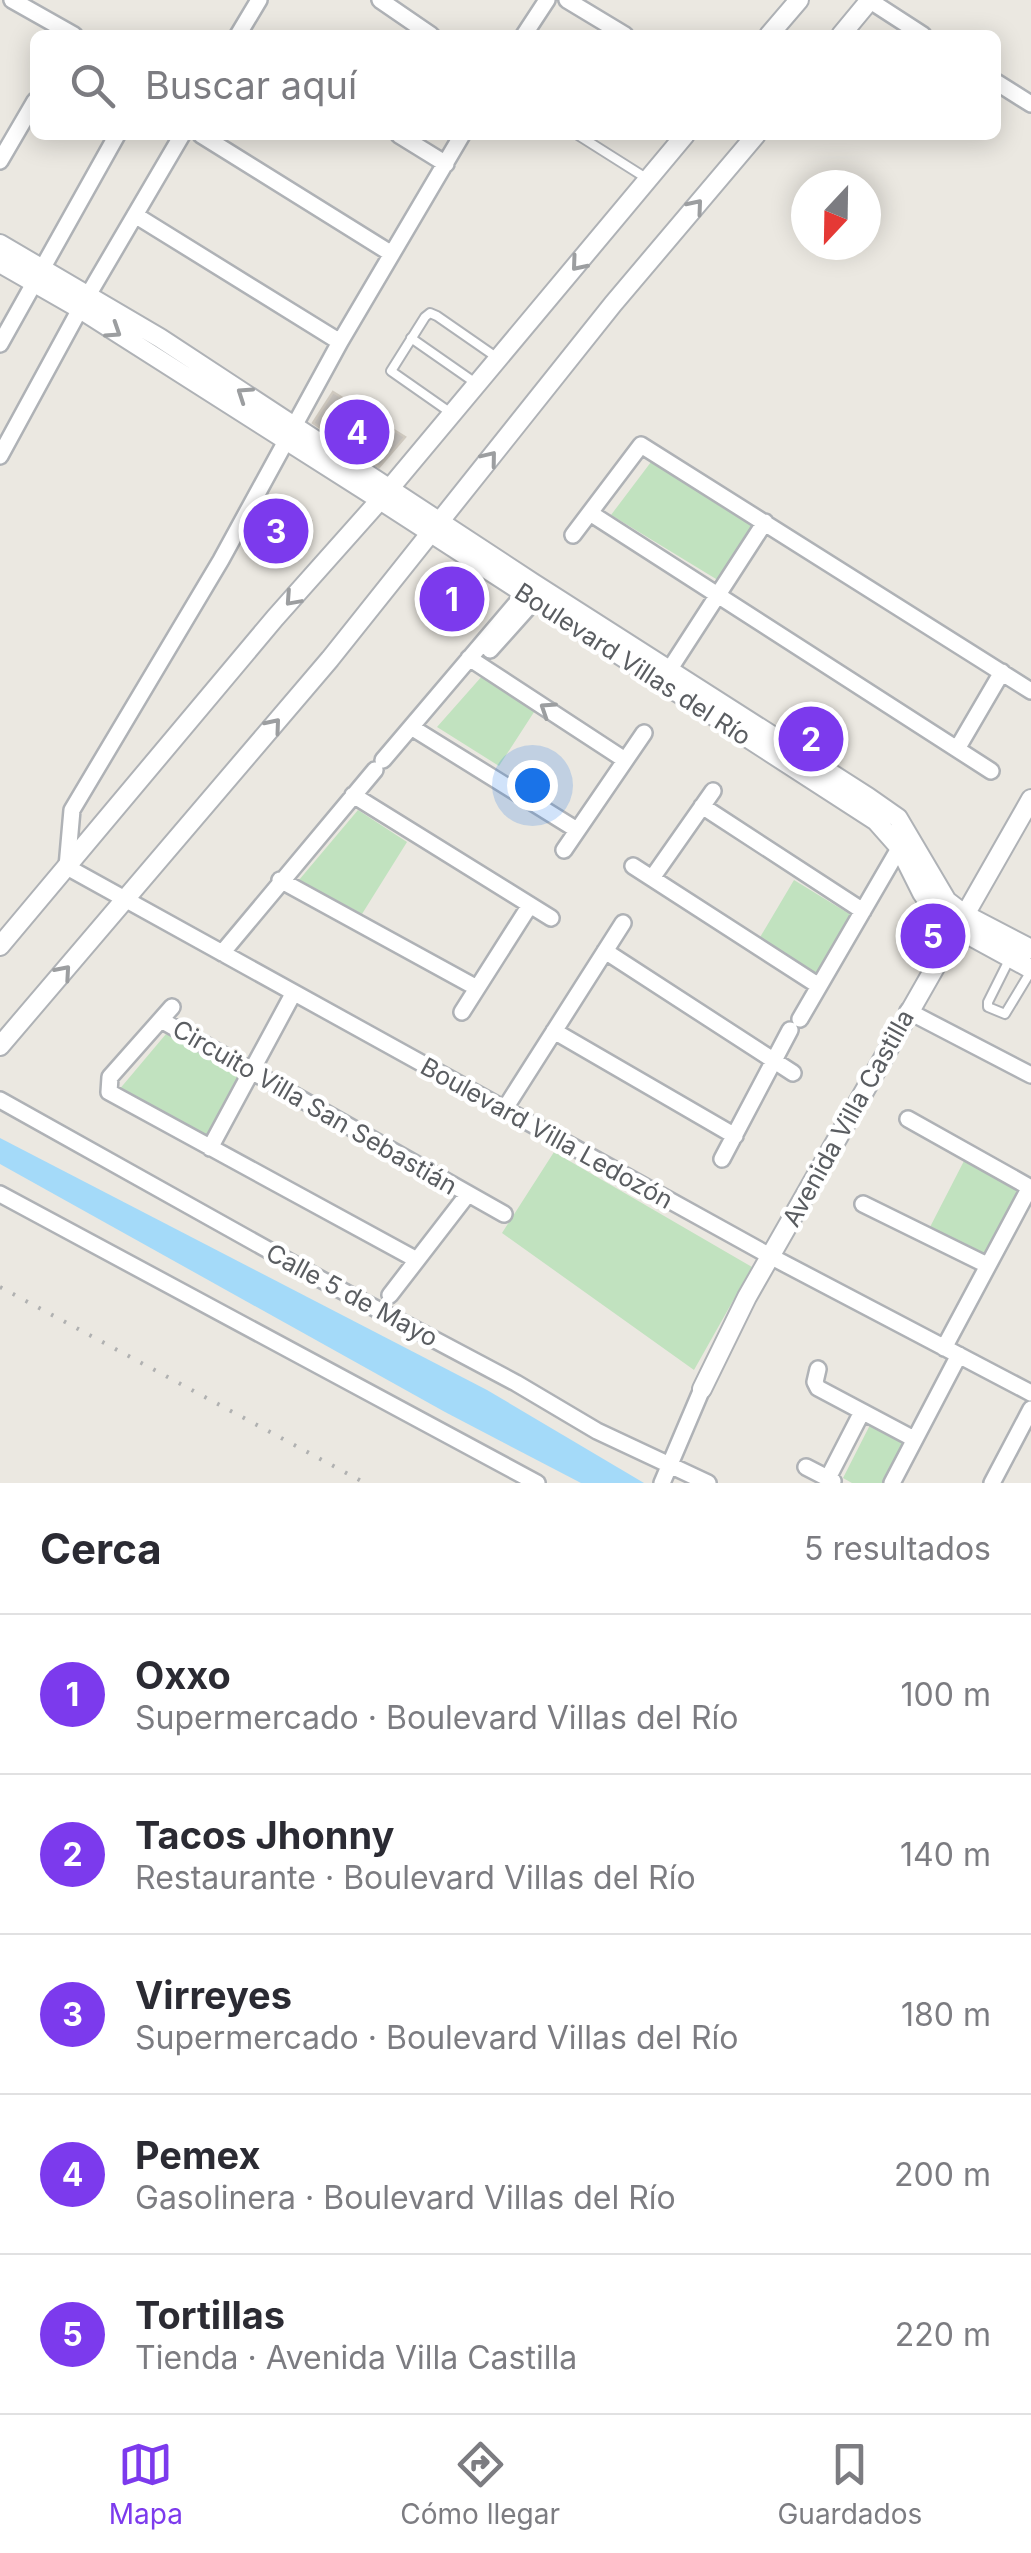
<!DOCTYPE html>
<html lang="es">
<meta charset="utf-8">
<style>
:root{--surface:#fff;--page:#f2f2f3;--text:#2b2b33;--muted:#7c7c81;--line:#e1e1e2;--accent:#7c3aed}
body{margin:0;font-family:Inter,sans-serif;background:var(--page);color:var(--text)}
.compass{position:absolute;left:791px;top:170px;width:90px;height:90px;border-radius:50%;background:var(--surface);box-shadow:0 5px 25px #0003;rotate:202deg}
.you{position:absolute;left:532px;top:785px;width:35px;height:35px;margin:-25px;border:8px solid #fff;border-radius:50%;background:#1a73e8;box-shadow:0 0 0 15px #1a73e833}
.badge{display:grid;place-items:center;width:65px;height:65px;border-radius:50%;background:var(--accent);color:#fff;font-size:32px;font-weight:700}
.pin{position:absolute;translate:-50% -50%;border:5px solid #fff;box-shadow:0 2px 10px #0006}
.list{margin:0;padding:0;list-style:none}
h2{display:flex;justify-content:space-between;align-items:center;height:130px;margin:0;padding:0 40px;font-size:42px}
h2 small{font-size:32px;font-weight:400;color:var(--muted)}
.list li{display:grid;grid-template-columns:65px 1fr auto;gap:30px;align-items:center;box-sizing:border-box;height:160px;padding:0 40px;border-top:2px solid var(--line)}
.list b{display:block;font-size:38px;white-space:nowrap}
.list p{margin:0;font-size:32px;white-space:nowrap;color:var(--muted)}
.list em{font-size:32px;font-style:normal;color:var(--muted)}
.icon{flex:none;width:55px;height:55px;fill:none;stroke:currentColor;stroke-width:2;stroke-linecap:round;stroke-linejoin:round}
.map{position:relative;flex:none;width:1031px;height:1483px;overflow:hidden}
.search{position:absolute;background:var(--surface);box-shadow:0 5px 25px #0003;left:30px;right:30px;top:30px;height:110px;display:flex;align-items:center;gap:25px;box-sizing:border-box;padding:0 35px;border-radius:15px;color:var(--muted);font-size:38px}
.sheet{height:930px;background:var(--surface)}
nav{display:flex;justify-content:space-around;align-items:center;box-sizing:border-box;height:140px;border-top:2px solid var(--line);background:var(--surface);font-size:28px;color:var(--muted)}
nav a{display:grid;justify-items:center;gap:5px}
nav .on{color:var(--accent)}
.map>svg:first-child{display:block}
.green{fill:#c1e2bf}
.water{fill:#a4daf9}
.building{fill:#c7c3be;stroke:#d0cac0;stroke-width:2.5}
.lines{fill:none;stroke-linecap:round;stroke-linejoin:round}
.service-casing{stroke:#afb2b6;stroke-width:12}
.minor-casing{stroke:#afb2b6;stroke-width:20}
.tertiary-casing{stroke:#afb2b6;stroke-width:22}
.service{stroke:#fff;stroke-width:8}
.minor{stroke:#fff;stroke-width:15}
.tertiary{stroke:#fff;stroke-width:18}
.rail{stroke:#b0b1b1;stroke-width:4;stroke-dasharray:2.5 12;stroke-linecap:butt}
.oneway{stroke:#9c9ea0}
.labels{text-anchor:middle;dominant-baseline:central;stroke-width:9;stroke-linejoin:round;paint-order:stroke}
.street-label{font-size:25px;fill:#5a5d61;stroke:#fff}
</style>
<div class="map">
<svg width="1031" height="1483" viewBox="0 0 1031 1483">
<rect width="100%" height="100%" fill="#ebe8e1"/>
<path class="green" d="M651 462 755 528 721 582 611 515Z
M483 675 536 709 499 766 437 727Z
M358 810 407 842 362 914 299 880Z
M794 880 856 918 821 979 759 939Z
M166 1034 243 1078 209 1141 118 1091Z
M554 1152 752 1267 694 1370 502 1233Z
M965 1159 1025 1190 989 1260 929 1229Z
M871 1423 907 1441 888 1483H852L843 1478Z"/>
<path class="water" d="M0 1138 487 1390 644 1483H581L445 1412 0 1164Z"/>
<path class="building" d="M333 392 405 437 379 467 313 423Z
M269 495 311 521 285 563 245 539Z"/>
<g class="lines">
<defs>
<path id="service" d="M578 135 646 178
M411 338 477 384
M451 413 391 371 425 317 430 313 437 316 499 359
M1010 958 988 1002V1007L1005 1014 1031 971"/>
<path id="minor" d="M12 0 74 35
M380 0 431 35
M567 0 625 35
M869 0 923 35
M238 35 259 0
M524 35 547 0
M996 82 1031 104
M201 135 392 254
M399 135 446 164
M462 135 340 342 221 560 72 810 67 867 770 1256 1031 1393
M0 161 35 101
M135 215 340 342
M0 344 117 135
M0 456 80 309 182 135
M590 513 991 771
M573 535 641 445 1031 691
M490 650 541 593
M469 658 625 760
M664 678 765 522
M411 727 577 830
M957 749 1002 672
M383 760 531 586
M353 795 551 918
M702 806 863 911
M564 850 644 733
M633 866 819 986
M652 878 713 791
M280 880 477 988
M605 951 793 1073
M222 953 375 770
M172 1007 110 1077 109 1092 417 1260
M908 1011 1031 1075
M462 1012 530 905
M800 1019 904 840
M161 1020 504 1214
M554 1031 735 1136
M0 1100 322 1280 516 1383 597 1431 708 1483
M504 1110 623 923
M908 1119 1031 1188
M210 1148 293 994
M722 1159 790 1030
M0 1194 537 1483
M863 1204 987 1265
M390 1295 468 1194
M944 1348 1030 1187
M818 1369 815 1382 818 1388 914 1439
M806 1467 833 1481
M828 1478 862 1412
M662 1483 702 1389
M892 1483 959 1355
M992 1483 1031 1409"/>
<path id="tertiary" d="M769 35 799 0
M841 35 870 0
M0 244 160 338 533 583 868 797 898 818 947 901 964 914 1031 949
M0 263 80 309 380 500 876 821 899 847 922 893 936 913 956 928 1031 969
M0 946 275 618 380 500 685 135
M0 1046 330 659 613 304 756 135
M702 1389 747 1297 1031 799"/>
</defs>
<use href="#service" class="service-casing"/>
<use href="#minor" class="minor-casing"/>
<use href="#tertiary" class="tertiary-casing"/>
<use href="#service" class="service"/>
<use href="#minor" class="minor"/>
<use href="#tertiary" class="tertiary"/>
<path class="rail" d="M0 1287 365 1483"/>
</g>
<defs><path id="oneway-chevron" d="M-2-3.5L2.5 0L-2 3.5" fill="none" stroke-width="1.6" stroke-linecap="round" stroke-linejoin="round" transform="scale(2.5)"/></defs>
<g class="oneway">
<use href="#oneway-chevron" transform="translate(696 206) rotate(-50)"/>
<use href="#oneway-chevron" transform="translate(578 264) rotate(130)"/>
<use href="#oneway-chevron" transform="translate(114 331) rotate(33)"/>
<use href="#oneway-chevron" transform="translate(244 394) rotate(-146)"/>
<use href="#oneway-chevron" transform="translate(490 458) rotate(-51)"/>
<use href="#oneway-chevron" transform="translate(292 599) rotate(132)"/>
<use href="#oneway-chevron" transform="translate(547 709) rotate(-147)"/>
<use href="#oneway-chevron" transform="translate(274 725) rotate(-50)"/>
<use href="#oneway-chevron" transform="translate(64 972) rotate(-49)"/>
</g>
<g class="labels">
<g class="street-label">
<text transform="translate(633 664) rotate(33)">Boulevard Villas del Río</text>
<text transform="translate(315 1107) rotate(30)">Circuito Villa San Sebastián</text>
<text transform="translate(848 1118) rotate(-61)">Avenida Villa Castilla</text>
<text transform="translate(547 1133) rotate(29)">Boulevard Villa Ledozón</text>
<text transform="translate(352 1295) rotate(28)">Calle 5 de Mayo</text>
</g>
</g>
</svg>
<svg class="compass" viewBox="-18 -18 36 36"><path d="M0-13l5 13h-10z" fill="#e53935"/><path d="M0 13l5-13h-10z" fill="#7c7c81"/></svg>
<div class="you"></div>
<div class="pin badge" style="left:452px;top:599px">1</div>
<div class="pin badge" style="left:811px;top:739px">2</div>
<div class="pin badge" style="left:276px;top:531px">3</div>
<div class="pin badge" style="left:357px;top:432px">4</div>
<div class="pin badge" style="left:933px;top:936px">5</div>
<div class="search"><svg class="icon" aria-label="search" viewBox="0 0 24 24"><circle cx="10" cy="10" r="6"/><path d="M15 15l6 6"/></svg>Buscar aquí</div>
</div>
<section class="sheet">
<h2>Cerca<small>5 resultados</small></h2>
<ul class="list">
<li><span class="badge">1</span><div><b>Oxxo</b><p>Supermercado · Boulevard Villas del Río</p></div><em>100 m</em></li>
<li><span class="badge">2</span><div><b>Tacos Jhonny</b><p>Restaurante · Boulevard Villas del Río</p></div><em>140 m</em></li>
<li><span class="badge">3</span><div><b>Virreyes</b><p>Supermercado · Boulevard Villas del Río</p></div><em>180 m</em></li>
<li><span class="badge">4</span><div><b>Pemex</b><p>Gasolinera · Boulevard Villas del Río</p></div><em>200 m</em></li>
<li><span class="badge">5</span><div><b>Tortillas</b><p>Tienda · Avenida Villa Castilla</p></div><em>220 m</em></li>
</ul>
</section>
<nav>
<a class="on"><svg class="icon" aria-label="map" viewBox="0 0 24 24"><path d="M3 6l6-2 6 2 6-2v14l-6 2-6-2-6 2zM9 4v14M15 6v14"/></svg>Mapa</a>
<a><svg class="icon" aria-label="directions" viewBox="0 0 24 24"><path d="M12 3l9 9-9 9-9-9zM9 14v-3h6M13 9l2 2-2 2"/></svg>Cómo llegar</a>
<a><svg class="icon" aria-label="saved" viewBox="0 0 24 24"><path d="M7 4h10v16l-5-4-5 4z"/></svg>Guardados</a>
</nav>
